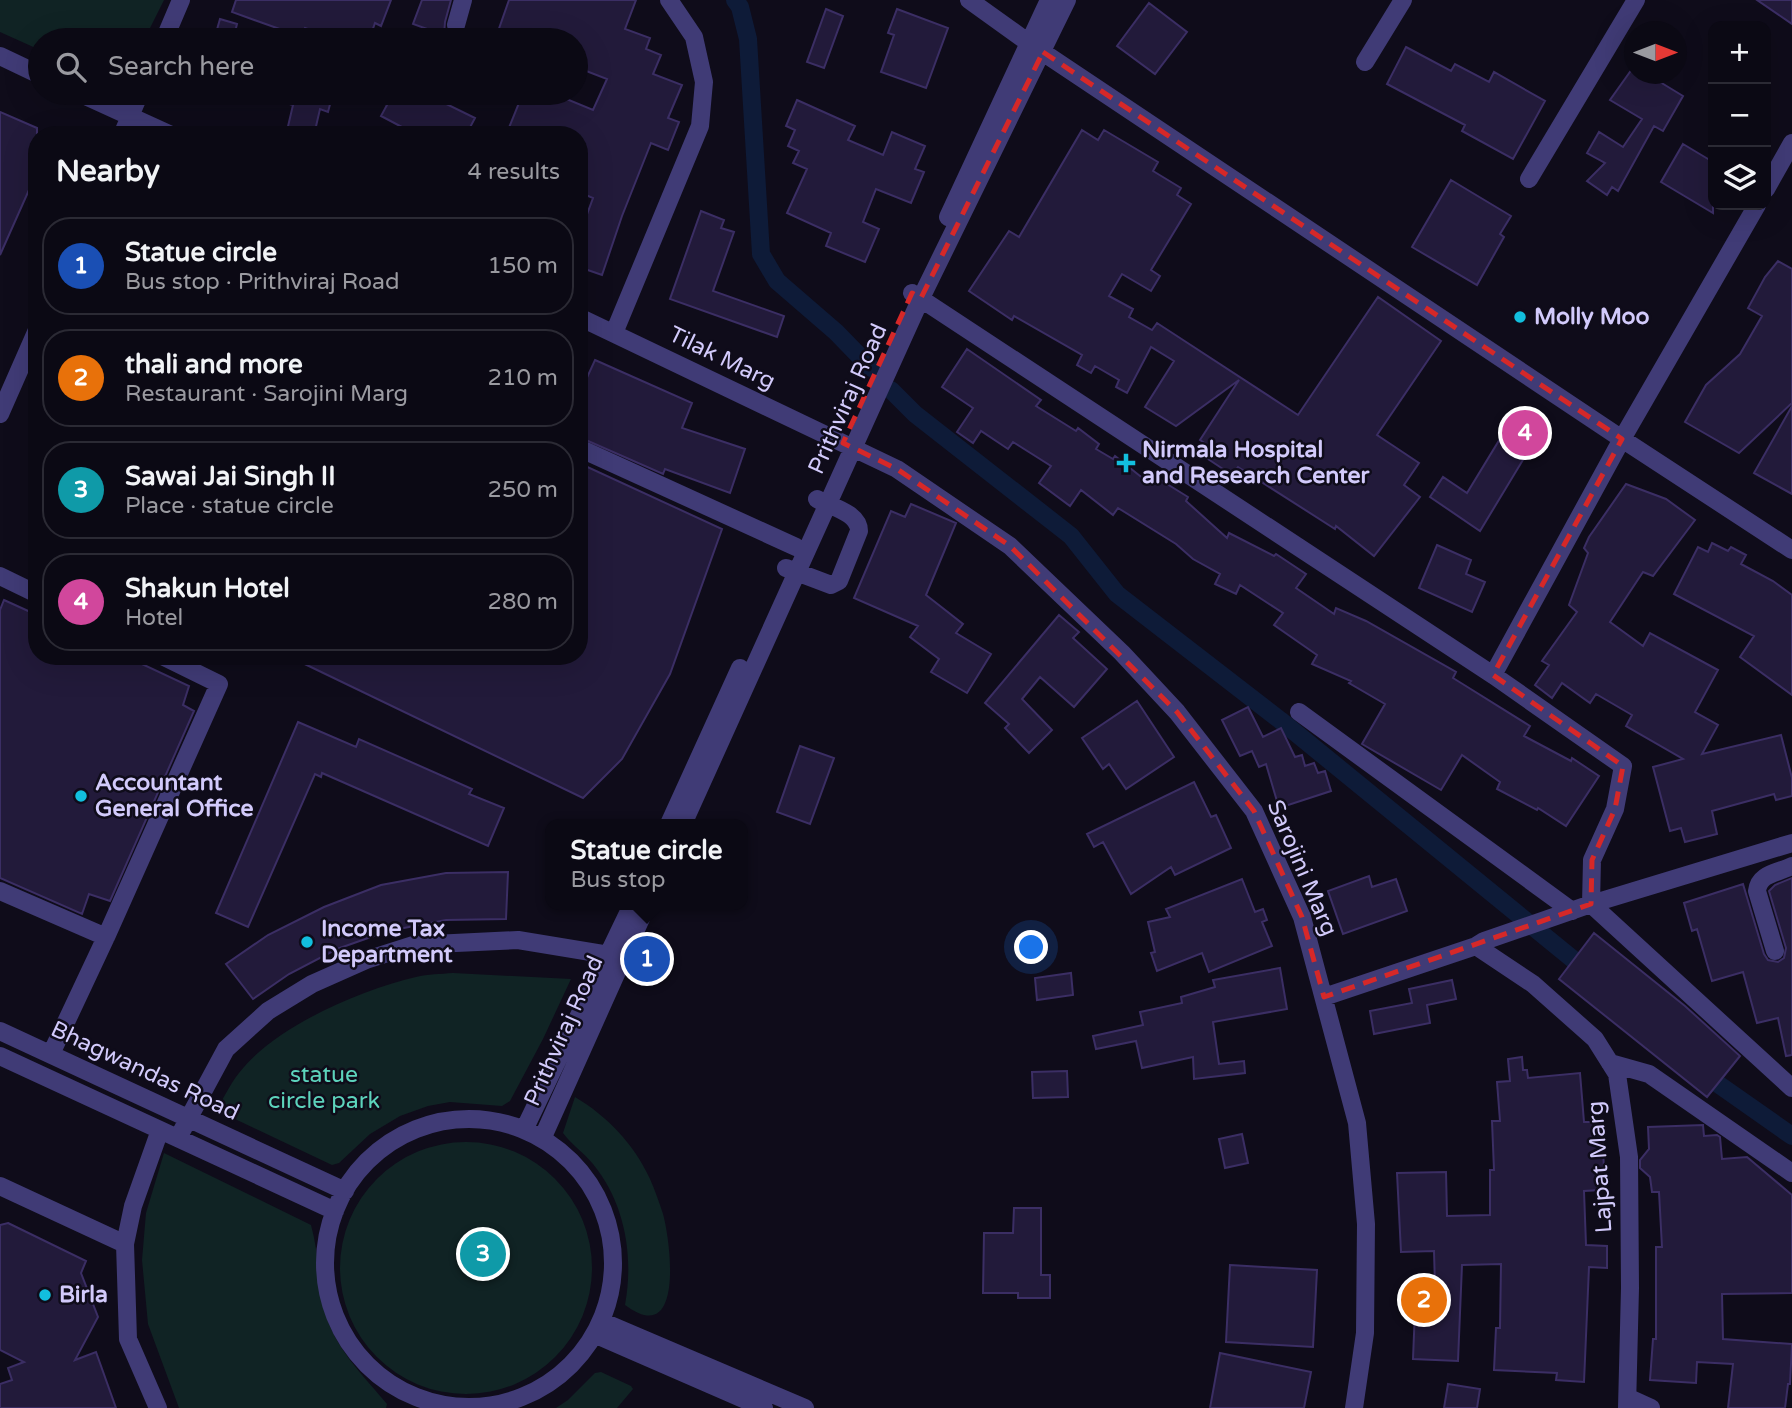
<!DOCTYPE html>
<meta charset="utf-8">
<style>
:root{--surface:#0b0914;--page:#191722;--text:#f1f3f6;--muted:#9a9aa0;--line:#2b2a34;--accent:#db2777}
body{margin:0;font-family:"Varela Round",sans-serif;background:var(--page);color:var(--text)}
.controls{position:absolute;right:21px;top:21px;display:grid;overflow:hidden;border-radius:14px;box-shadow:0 7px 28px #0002}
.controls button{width:63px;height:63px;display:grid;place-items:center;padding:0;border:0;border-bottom:2px solid var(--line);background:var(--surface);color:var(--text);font:35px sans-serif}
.compass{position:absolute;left:1624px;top:21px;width:63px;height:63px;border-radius:50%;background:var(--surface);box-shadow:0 7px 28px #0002;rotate:90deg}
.you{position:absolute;left:1032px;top:948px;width:24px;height:24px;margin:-18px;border:5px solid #fff;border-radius:50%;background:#1a73e8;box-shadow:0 0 0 10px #1a73e833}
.badge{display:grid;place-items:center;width:46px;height:46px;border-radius:50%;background:var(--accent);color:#fff;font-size:23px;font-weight:700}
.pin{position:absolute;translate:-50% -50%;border:4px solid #fff;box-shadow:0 2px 7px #0006}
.popup{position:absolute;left:545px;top:819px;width:203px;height:91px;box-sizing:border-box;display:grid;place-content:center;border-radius:14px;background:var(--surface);filter:drop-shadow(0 2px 5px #0005);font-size:23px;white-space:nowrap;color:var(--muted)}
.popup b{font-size:26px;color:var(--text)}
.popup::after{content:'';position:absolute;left:50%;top:100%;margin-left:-14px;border:14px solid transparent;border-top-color:var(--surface)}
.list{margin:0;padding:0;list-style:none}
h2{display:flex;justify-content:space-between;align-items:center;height:91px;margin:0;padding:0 28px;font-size:30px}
h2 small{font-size:23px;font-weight:400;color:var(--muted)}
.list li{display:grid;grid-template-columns:46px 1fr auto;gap:21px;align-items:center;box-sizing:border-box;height:98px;margin:0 14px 14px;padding:0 14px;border:2px solid var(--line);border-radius:28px}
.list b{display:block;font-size:26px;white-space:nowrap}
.list p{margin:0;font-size:23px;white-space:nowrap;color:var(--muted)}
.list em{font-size:23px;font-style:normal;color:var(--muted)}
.icon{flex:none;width:38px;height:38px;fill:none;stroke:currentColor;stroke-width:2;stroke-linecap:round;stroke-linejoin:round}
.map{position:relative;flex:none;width:1792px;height:1408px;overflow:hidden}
.search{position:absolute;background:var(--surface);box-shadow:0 7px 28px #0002;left:28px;top:28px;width:560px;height:77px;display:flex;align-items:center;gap:18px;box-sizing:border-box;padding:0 24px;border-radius:38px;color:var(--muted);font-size:26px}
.panel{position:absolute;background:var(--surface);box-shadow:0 7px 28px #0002;left:28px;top:126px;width:560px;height:539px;border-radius:28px}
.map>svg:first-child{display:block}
.green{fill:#102324}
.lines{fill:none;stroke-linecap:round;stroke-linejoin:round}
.canal{stroke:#0e1b38;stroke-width:18}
.building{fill:#221a3a;stroke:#3b2e64;stroke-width:2}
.minor{stroke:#403b76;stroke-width:18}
.marked{fill:none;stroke:#d62828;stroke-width:5;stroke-dasharray:14 9;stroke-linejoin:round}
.poi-dot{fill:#12bfde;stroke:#0f0c1a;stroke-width:2.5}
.labels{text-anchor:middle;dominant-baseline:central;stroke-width:5;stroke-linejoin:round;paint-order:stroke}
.poi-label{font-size:23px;font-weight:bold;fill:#d2cafb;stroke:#0f0c1a;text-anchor:start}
.street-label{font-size:23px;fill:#d2cafb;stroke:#0f0c1a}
.park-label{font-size:23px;fill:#5dd3bc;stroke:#0f0c1a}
</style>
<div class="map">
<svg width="1792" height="1408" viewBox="0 0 1792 1408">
<rect width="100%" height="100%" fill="#0f0c1a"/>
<path class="green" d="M0 0H164L144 40H40V50L0 32Z
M453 973 571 979 543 1039 510 1101 502 1106 450 1102 428 1106 400 1116 370 1134 339 1163 332 1165 216 1110C224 1098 230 1084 239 1073 274 1027 360 990 416 977 428 974 441 974 453 973Z
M575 1097C607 1116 634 1144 650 1179 655 1190 659 1202 663 1214 671 1243 684 1349 625 1305 634 1256 625 1203 593 1164 584 1153 571 1144 563 1133Z
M340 1268a126 126 0 1 1 252 0a126 126 0 1 1-252 0Z
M164 1153 311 1225C319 1253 318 1282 325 1310 333 1347 364 1376 387 1404L386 1408H179L148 1324 142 1260 146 1213Z
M601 1372 631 1386 633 1389 617 1408H556L568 1400 595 1373Z"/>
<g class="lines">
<path class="canal" d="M735 0 740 7 748 39 761 254 777 281 836 332 871 368
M891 390 915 414 1071 536 1117 594 1280 720 1591 974
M1700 1068 1718 1084 1792 1136"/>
</g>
<path class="building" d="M236 0H391L381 26 375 23 369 40H341L305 28 302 37 232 12Z
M422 0H451L445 22 444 35 413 24Z
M509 0H636L625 29 650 38 646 49 661 55 653 74 682 85 668 118 679 122 668 150 651 143 622 216 602 275 579 267V236L593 198 579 192V135H506L523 93H552L593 110 607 79 576 67V40H495Z
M1757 0H1792V24Z
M1149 3 1187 32 1155 74 1117 46Z
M826 9 843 16 824 68 807 62Z
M897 9 948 28 926 88 881 72 894 35 888 33Z
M220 19 237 24 233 40H214Z
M1406 47 1451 71 1455 64 1489 82 1494 72 1545 101 1513 159 1462 131 1465 125 1387 84Z
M1632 69 1634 74H1639L1649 80 1655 79 1683 96 1663 131 1654 126 1618 191 1612 187 1607 195 1587 181 1605 163 1587 153 1599 132 1623 147 1642 119 1610 100Z
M264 93H333L328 112 320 109 314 135H286L293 105 264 97Z
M363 93H424L475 118 466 135H417L381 116 387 105Z
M797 100 855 126 848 140 883 155 892 132 925 146 915 169 924 172 911 203 876 189 863 222 879 229 865 262 826 246 831 233 787 213 807 169 793 163 799 151 788 146 795 130 786 126Z
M0 112 37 128V172L0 255Z
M1082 130 1098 140 1104 130 1158 162 1153 171 1181 188 1177 195 1191 204 1151 270 1160 276 1151 291 1122 274 1109 296 1133 309 1129 317 1152 330 1157 323 1298 415 1378 297 1441 341 1377 435 1419 463 1404 485 1420 497 1374 556 1336 526 1335 529 1238 467 1232 475 1199 453 1206 444 1200 440 1239 380 1176 426 1145 407 1174 361 1151 347 1127 393 1116 387 1119 380 1095 366 1091 373 1077 365 1082 355 1014 316 1012 320 969 291 1009 231 1019 237Z
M1683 144 1713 162V213L1661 182Z
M1451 180 1511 216 1500 234 1504 237 1477 285 1412 247Z
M701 211 724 220 721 228 734 232 713 291 784 316 777 337 670 299Z
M1778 261 1792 269V403L1739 453 1685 422 1706 385 1740 354 1762 316 1748 308 1765 277Z
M967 349 1041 400 1036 406 1076 431 1078 428 1099 444 1096 449 1113 459 1115 456 1150 484 1154 476 1188 497 1186 501 1227 538 1229 533 1274 556 1276 554 1306 574 1296 588 1334 614 1336 608 1366 621 1456 672 1453 678 1530 726 1524 736 1571 761 1572 758 1599 776 1566 826 1538 808 1537 810 1497 789 1500 782 1462 755 1441 790 1362 744 1385 704 1349 683 1351 681 1312 664 1317 655 1274 625 1283 613 1240 585 1236 594 1215 584 1220 574 1193 559 1176 544 1118 508 1113 515 1081 490 1070 506 1039 483 1051 466 1013 442 1008 449 981 431 973 443 957 432 973 408 942 387Z
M595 360 692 403 682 428 745 449 730 493 665 469 663 474 579 437V395Z
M1792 406V494L1754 473Z
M1506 429 1532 445 1480 531 1430 497 1443 477 1467 493Z
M579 461 584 463 583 465 722 529 670 674 622 759 583 798 288 656H579Z
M1626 484 1666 499 1695 520 1653 576 1643 572 1610 622 1643 646 1650 633 1718 670 1695 712 1718 725 1702 754 1781 735 1792 778V796L1776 800 1774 794 1712 811 1717 834 1685 842 1681 828 1670 831 1653 767 1683 759 1626 726 1632 715 1596 694 1590 703 1562 683 1552 698 1535 685 1549 665 1542 661 1577 612 1569 605 1588 553 1584 548 1589 537Z
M911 504 956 523 926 595 963 624 956 633 991 654 967 693 931 672 939 659 910 637 918 626 854 598 891 511 905 517Z
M1712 543 1728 551 1731 547 1746 555 1741 564 1773 581 1792 595V695L1740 657 1754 636 1674 594 1698 547 1708 552Z
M1437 545 1471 560 1466 574 1485 582 1472 612 1419 588Z
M4 600 37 615V656H125L189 686 183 705 194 711 110 901 89 894 82 914 0 878V610Z
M1059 615 1079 632 1073 638 1107 669 1074 707 1040 677 1022 699 1052 730 1029 753 1005 728 1009 724 985 703Z
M1137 701 1174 757 1126 789 1109 764 1103 769 1082 738Z
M1248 707 1263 737 1281 728 1295 757 1302 755 1305 766 1314 763 1318 773 1325 771 1331 791 1279 808 1266 764 1259 767 1252 751 1240 756 1222 720Z
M298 722 356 747 359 739 472 789 469 794 504 808 488 846 322 773 321 777 315 774 248 927 216 913Z
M800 746 834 758 810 824 777 812Z
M1194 782 1211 817 1216 815 1231 848 1175 875 1171 867 1131 894 1103 842 1094 847 1087 834Z
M508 872 506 919 446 920 388 931 337 949 289 974 253 999 226 964 268 935 324 907 381 885 446 873Z
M1369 876 1372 887 1396 879 1407 911 1343 934 1328 891Z
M1792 878V1055L1786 1056 1778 1018 1757 1023 1743 972 1712 981 1697 929 1692 931 1684 903 1743 884 1764 954 1768 960 1778 962 1784 958 1786 948 1769 891 1775 885Z
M1242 879 1255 912 1263 909 1267 920 1262 922 1272 946 1209 972 1202 953 1157 971 1151 953 1155 952 1148 922 1170 917 1166 909Z
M1594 933 1685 1006 1740 1056 1707 1097 1559 979Z
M1280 968 1287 1009 1213 1022 1219 1064 1244 1061 1245 1073 1194 1079 1193 1057 1142 1068 1136 1041 1096 1049 1093 1036 1143 1025 1140 1012 1182 1003 1181 997 1215 987 1213 980Z
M1071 973 1073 995 1037 1000 1035 978Z
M1452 980 1456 999 1427 1005 1430 1023 1374 1034 1370 1011 1412 1003 1409 989Z
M1522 1057 1523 1070H1527L1528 1078 1580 1073 1584 1122H1602L1604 1171H1601V1190L1584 1191 1586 1245 1607 1246V1268L1589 1267 1584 1382 1556 1380 1557 1373 1494 1370 1496 1328H1500L1501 1264 1462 1265 1458 1361 1413 1359 1416 1285 1435 1286 1434 1251 1401 1252 1397 1173 1446 1172 1447 1216 1490 1215V1170H1494L1492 1121H1500L1497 1082 1510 1081 1508 1059Z
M1067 1071 1068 1097 1033 1098 1032 1072Z
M1703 1125 1704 1136 1717 1135 1720 1137 1722 1159 1747 1157 1792 1195V1293L1722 1294 1723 1339 1792 1344 1790 1384H1788L1785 1408H1728L1733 1364 1697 1362 1696 1383 1650 1380 1653 1339H1656V1247H1662L1659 1192H1652L1650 1177 1640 1168V1160L1649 1149 1648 1127Z
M1242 1134 1248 1163 1225 1168 1219 1139Z
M1014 1208H1041V1275H1050V1298H1018V1293H983L984 1233H1013Z
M8 1223 86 1261 81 1273 98 1317 75 1360 96 1352 116 1408H0V1384L12 1380 8 1368 24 1362 0 1350V1225Z
M1230 1265 1317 1270 1313 1347 1226 1342Z
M1220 1353 1311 1372 1304 1408H1210Z
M1448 1384 1480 1389 1477 1408H1444Z"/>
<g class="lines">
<path class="minor" d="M969 0 1029 43 1622 439 1792 550
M456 25 463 0
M164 40 181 0
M0 56 40 75
M1365 62 1403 0
M79 93 171 135
M122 135 140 93
M1529 179 1636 0
M1766 189 1792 143
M948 217 1049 0
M912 293 1493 675 1623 766 1615 809 1592 860 1591 904 1792 1088
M579 317 897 469 1010 546 1122 653 1177 712 1254 811 1302 917 1357 1123 1366 1224 1365 1333 1354 1408
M614 333 700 126 704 82 694 37 669 0
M0 414 37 330
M579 448 796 547
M786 568 831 585 839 581 859 531C859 513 832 507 817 499
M0 576 37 594
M1493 675 1622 439 1757 205
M1299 712 1572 911
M669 824 740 668
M683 824 921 298 1067 0
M0 891 106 937 51 1054
M106 937 219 684 162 656
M1476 946 1533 984 1595 1039 1617 1074 1629 1157 1630 1288 1627 1408
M1775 951 1757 891C1759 873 1778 873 1792 866
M1324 997 1476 946 1484 941 1591 904 1792 843
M0 1031 345 1191
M0 1056 335 1211
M1610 1063 1649 1074 1792 1173
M325 1263a144 144 0 1 1 288 0a144 144 0 1 1-288 0Z
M524 1130 632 905
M178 1138 226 1049 268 1011 312 984 366 960 413 945 518 940 609 955
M542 1139 647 905
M0 1186 125 1244
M601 1321 805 1408
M594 1334 764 1408
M1629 1398 1651 1408
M158 1408 128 1339 125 1244 133 1206 160 1130"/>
</g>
<path class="marked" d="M1043 52 1622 439 1493 675 1623 766 1615 809 1592 860 1591 904 1324 997 1302 917 1254 811 1177 712 1010 546 897 469 843 443 912 293 921 298Z"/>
<g class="poi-dot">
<circle cx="1520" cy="317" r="7"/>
<path d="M1122.5 452.5h7v7h7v7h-7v7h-7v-7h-7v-7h7z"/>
<circle cx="81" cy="796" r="7"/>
<circle cx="307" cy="942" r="7"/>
<circle cx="45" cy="1295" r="7"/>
</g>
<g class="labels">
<g class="poi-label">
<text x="1534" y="317">Molly Moo</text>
<text x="1142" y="450">Nirmala Hospital<tspan x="1142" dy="26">and Research Center</tspan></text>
<text x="95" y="783">Accountant<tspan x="95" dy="26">General Office</tspan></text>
<text x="321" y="929">Income Tax<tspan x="321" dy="26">Department</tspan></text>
<text x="59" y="1295">Birla</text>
</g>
<g class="street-label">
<text transform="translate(722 358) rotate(26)">Tilak Marg</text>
<text transform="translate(848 399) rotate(-66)">Prithviraj Road</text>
<text transform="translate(1302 868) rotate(67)">Sarojini Marg</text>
<text transform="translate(564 1031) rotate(-66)">Prithviraj Road</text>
<text transform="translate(145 1071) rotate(25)">Bhagwandas Road</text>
<text transform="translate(1600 1167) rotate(-94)">Lajpat Marg</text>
</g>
<g class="park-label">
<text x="324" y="1075">statue<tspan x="324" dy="26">circle park</tspan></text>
</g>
</g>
</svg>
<div class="controls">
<button>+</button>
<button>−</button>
<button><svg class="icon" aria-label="layers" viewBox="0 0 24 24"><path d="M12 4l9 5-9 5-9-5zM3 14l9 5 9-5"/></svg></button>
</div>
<svg class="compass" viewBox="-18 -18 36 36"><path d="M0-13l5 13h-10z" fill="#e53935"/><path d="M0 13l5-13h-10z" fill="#9a9aa0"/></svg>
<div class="you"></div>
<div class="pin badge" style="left:647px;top:959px;background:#1a4fb4">1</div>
<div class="popup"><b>Statue circle</b>Bus stop</div>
<div class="pin badge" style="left:1424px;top:1300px;background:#e8710a">2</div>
<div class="pin badge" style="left:483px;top:1254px;background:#0f9aa8">3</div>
<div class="pin badge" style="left:1525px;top:433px;background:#d1479c">4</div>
<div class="search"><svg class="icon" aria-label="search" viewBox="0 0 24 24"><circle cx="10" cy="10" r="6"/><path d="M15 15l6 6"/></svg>Search here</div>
<section class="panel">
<h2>Nearby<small>4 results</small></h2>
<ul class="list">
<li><span class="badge" style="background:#1a4fb4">1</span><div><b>Statue circle</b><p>Bus stop · Prithviraj Road</p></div><em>150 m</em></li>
<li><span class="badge" style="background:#e8710a">2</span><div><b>thali and more</b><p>Restaurant · Sarojini Marg</p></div><em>210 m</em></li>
<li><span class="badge" style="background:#0f9aa8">3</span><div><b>Sawai Jai Singh II</b><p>Place · statue circle</p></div><em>250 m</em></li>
<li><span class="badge" style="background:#d1479c">4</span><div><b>Shakun Hotel</b><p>Hotel</p></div><em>280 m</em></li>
</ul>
</section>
</div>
